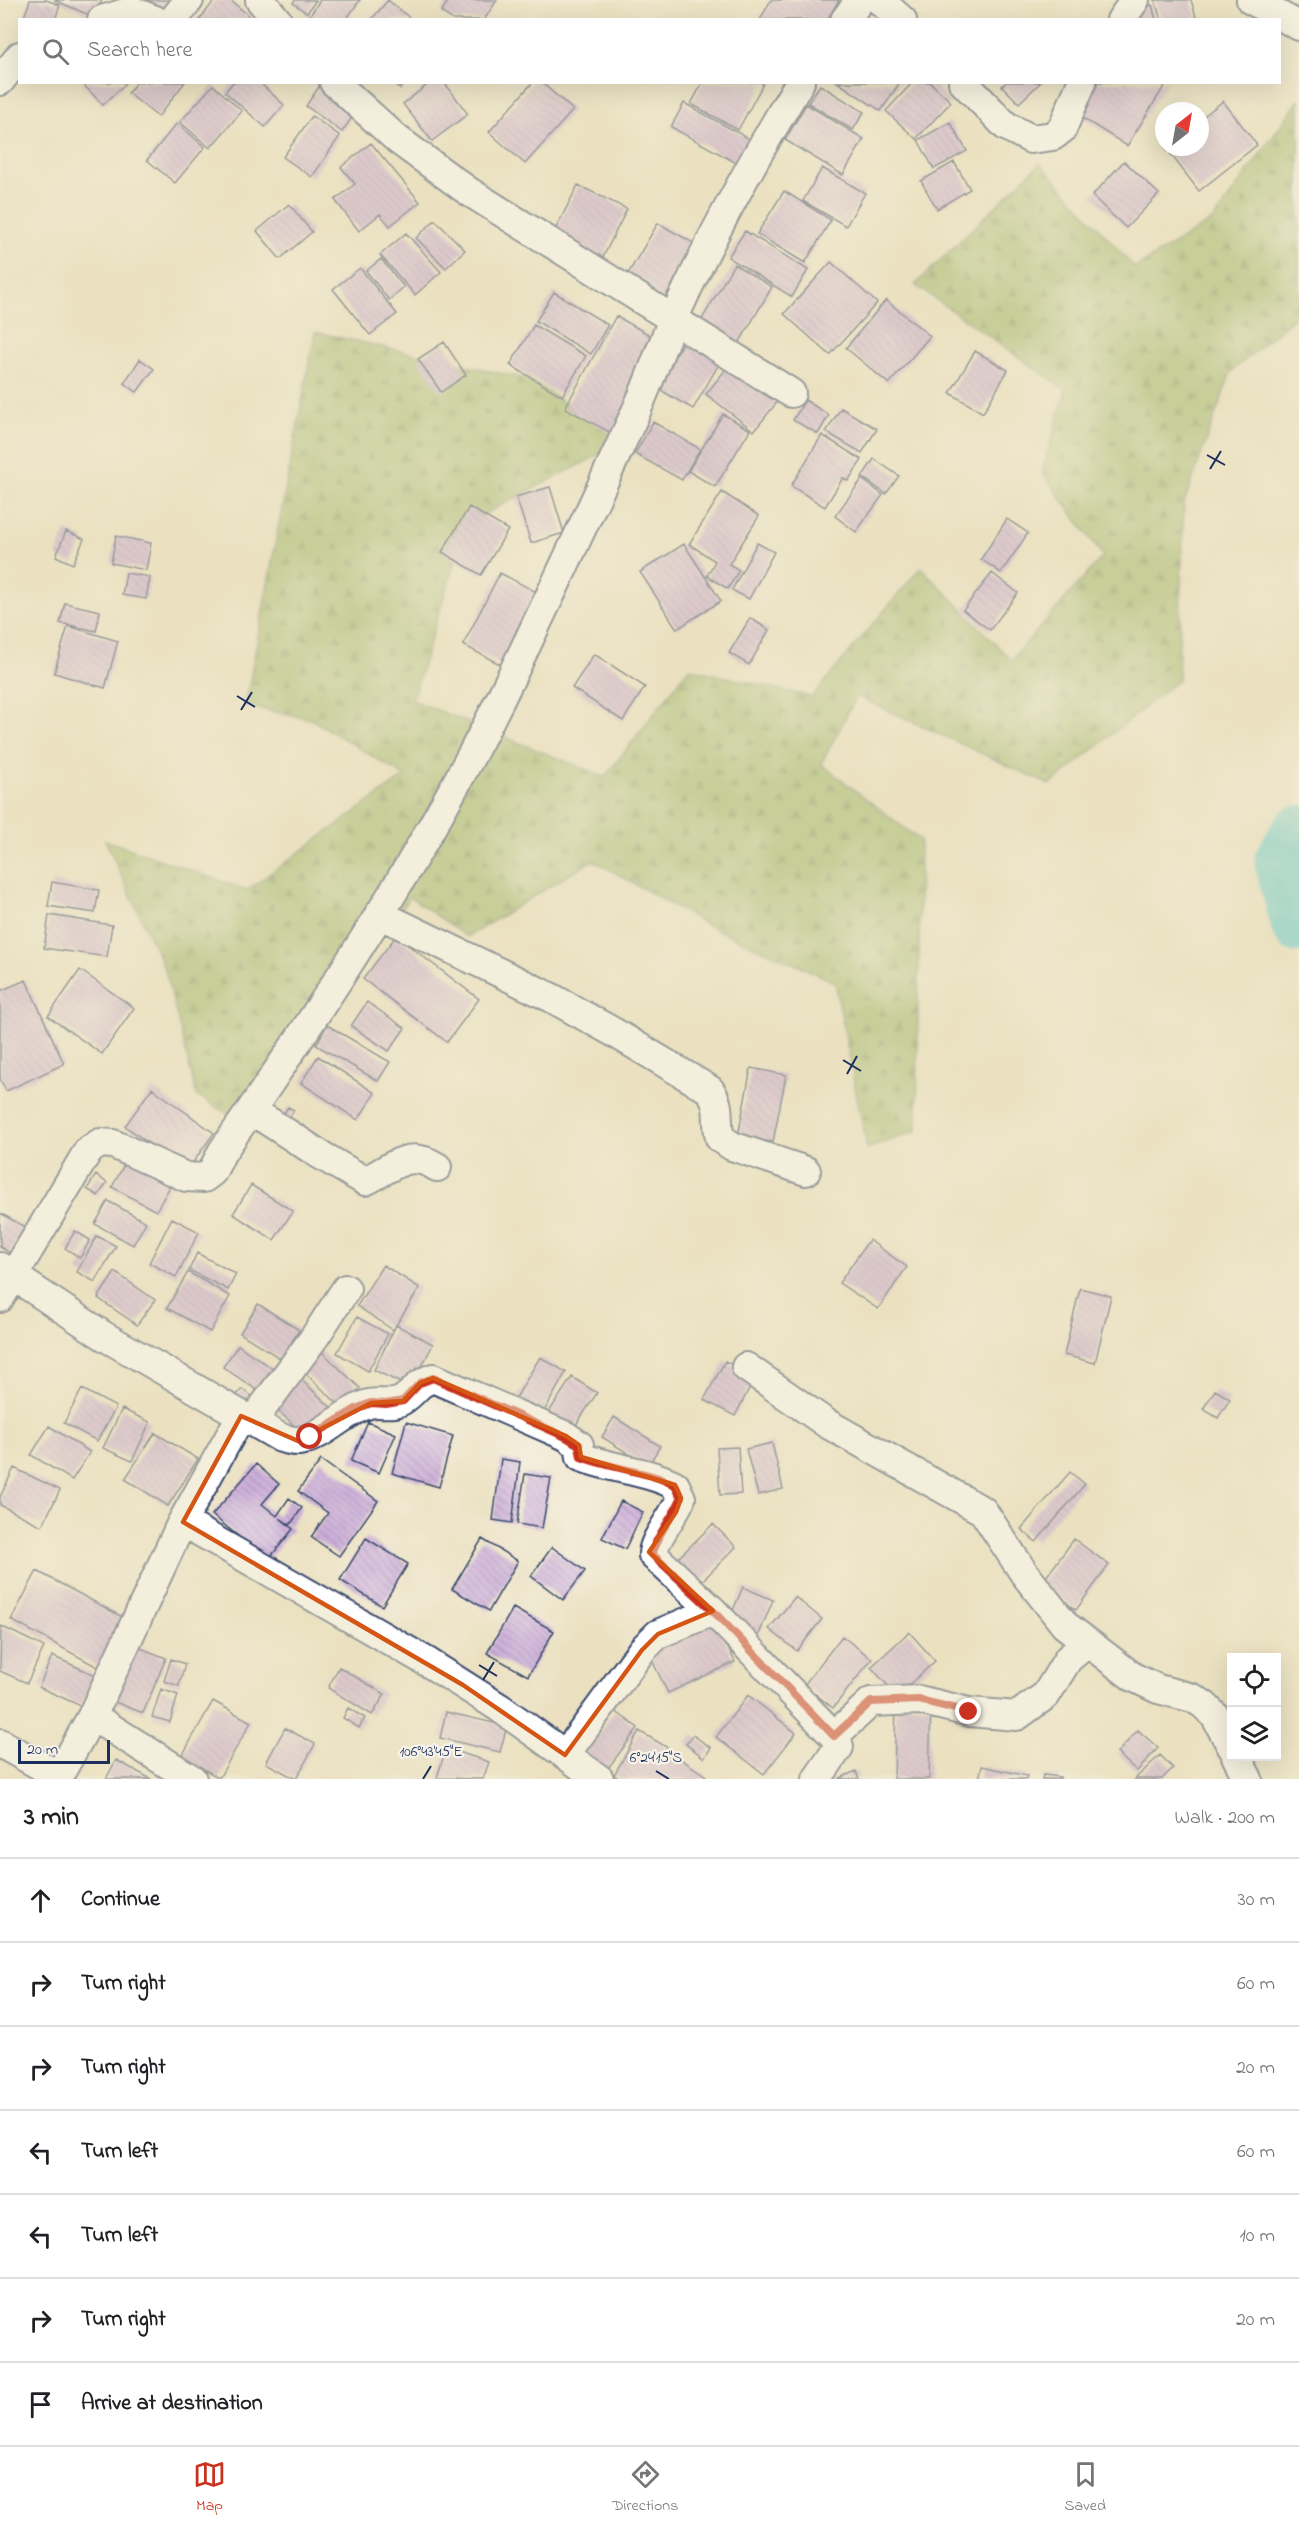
<!DOCTYPE html>
<meta charset="utf-8">
<style>
:root{--surface:#fff;--page:#f2f2f2;--text:#202124;--muted:#757577;--line:#e0e0e0;--accent:#c8321e}
body{margin:0;font-family:"Indie Flower",sans-serif;background:var(--page);color:var(--text)}
.controls{position:absolute;right:18px;bottom:18px;display:grid;overflow:hidden;border-radius:0px;box-shadow:0 6px 24px #0002}
.controls button{width:54px;height:54px;display:grid;place-items:center;padding:0;border:0;border-bottom:2px solid var(--line);background:var(--surface);color:var(--text);font:30px sans-serif}
.compass{position:absolute;left:1155px;top:102px;width:54px;height:54px;border-radius:50%;background:var(--surface);box-shadow:0 6px 24px #0002;rotate:31deg}
.scale{position:absolute;left:18px;bottom:15px;width:92px;box-sizing:border-box;padding-left:6px;border:3px solid #1b2f5e;border-top:0;font-size:16px;line-height:21px;white-space:nowrap;color:#1b2f5e;-webkit-text-stroke:4px #f7f3e8;paint-order:stroke}
.stop{position:absolute;width:18px;height:18px;margin:-14px;border:4px solid #c8321e;border-radius:50%;background:#fff}
.stop.end{background:#c8321e;border-color:#fff;box-shadow:0 2px 6px #0008}
.list{margin:0;padding:0;list-style:none}
h2{display:flex;justify-content:space-between;align-items:center;height:78px;margin:0;padding:0 24px;font-size:26px}
h2 small{font-size:20px;font-weight:400;color:var(--muted)}
.list li{display:grid;grid-template-columns:39px 1fr auto;gap:18px;align-items:center;box-sizing:border-box;height:84px;padding:0 24px;border-top:2px solid var(--line)}
.list b{display:block;font-size:22px;white-space:nowrap}
.list em{font-size:20px;font-style:normal;color:var(--muted)}
.icon{flex:none;width:33px;height:33px;fill:none;stroke:currentColor;stroke-width:2;stroke-linecap:round;stroke-linejoin:round}
.map{position:relative;flex:none;width:1299px;height:1779px;overflow:hidden}
.search{position:absolute;background:var(--surface);box-shadow:0 6px 24px #0002;left:18px;right:18px;top:18px;height:66px;display:flex;align-items:center;gap:15px;box-sizing:border-box;padding:0 21px;border-radius:0px;color:var(--muted);font-size:22px}
.sheet{height:666px;background:var(--surface)}
nav{display:flex;justify-content:space-around;align-items:center;box-sizing:border-box;height:84px;border-top:2px solid var(--line);background:var(--surface);font-size:16px;color:var(--muted)}
nav a{display:grid;justify-items:center;gap:3px}
nav .on{color:var(--accent)}
.map>svg:first-child{display:block}
.forest{fill:url(#forest-firs);stroke:#5b7262;stroke-width:1.5}
.lines{fill:none;stroke-linecap:round;stroke-linejoin:round}
.river{stroke:#5ccad0;stroke-width:56}
.building{fill:url(#building-back-hatch)}
.minor-casing{stroke:#3a4a6d;stroke-width:32}
.minor{stroke:#fff;stroke-width:28}
.route{stroke:#c8321e;stroke-width:8}
.marked{fill:none;stroke:#d45514;stroke-width:4.5;stroke-linejoin:round}
.ticks{fill:none;stroke:#1b2f5e;stroke-width:2}
.ticks-label{font-size:15px;text-anchor:middle;fill:#1b2f5e;stroke:#f7f3e8;stroke-width:4.5;stroke-linejoin:round;paint-order:stroke}
</style>
<div class="map">
<svg width="1299" height="1779" viewBox="0 0 1299 1779">
<defs>
<pattern id="forest-firs" width="22" height="20" patternUnits="userSpaceOnUse" patternTransform="scale(1.5)"><rect width="22" height="20" fill="#9bb566"/><path d="M5 1l3.5 6h-7zM16 11l3.5 6h-7z" fill="#7e9457"/></pattern>
<pattern id="building-back-hatch" width="6" height="6" patternUnits="userSpaceOnUse" patternTransform="scale(1.5)"><rect width="6" height="6" fill="#caaad9"/><path d="M-1 5l2 2M0 0l6 6M5-1l2 2" fill="none" stroke="#a38bb3"/></pattern>
</defs>
<rect width="100%" height="100%" fill="#f7f3e8"/>
<filter id="ink" filterUnits="userSpaceOnUse"><feTurbulence type="fractalNoise" baseFrequency=".0167" numOctaves="2"/><feDisplacementMap in="SourceGraphic" scale="12" xChannelSelector="R" yChannelSelector="G"/><feConvolveMatrix kernelMatrix="1 2 1 2 8 2 1 2 1" color-interpolation-filters="sRGB"/></filter>
<filter id="wash" filterUnits="userSpaceOnUse"><feTurbulence type="fractalNoise" baseFrequency=".008" numOctaves="4" result="noise"/><feDisplacementMap in="SourceGraphic" scale="24" xChannelSelector="R" yChannelSelector="G"/><feGaussianBlur stdDeviation="1.35" result="paint"/><feColorMatrix in="noise" values="0 0 0 0 0 0 0 0 0 0 0 0 0 0 0 0 0 1.4 0 .05"/><feComposite in="paint" operator="in"/></filter>
<g filter="url(#wash)">
<rect width="100%" height="100%" fill="#ebe1c1"/>
<path class="forest" d="M1299 100V313L1231 372 1184 503 1178 680 1050 785 857 696 821 764 920 840 917 1131 867 1149 835 982 709 926 593 860 467 937 410 897 249 1126 197 1096 165 970 105 840 247 890 405 776 311 719 245 706 315 332 527 379 626 441 467 523 412 700 605 777 689 668 812 697 921 567 1011 660 1103 556 1042 472 1066 390 915 285 1040 163 1135 268 1213 220Z"/>
<g class="lines">
<path class="river" d="M1299 833 1282 861 1299 925"/>
</g>
<g id="blocks">
<path class="building" d="M30 0H46L60 5 55 20H23Z
M54 0H102L94 17Z
M135 0H172L164 15Z
M215 0H230L248 15 244 20H199Z
M295 0H316L307 13 293 3Z
M320 0H360L346 20H307Z
M388 0 412 20H371Z
M449 0H497L484 20H453L441 12Z
M771 0H839L827 20H760Z
M1155 0H1191L1197 20H1161Z
M1152 5 1156 20H1130L1128 12Z
M81 82H123L125 84 103 105Z
M137 82H185L158 117 128 93Z
M233 82H259L284 105 265 127 225 92Z
M322 82 359 107 342 132 306 106Z
M392 82H405L400 89Z
M431 82H444L468 114 432 141 403 104Z
M533 82H541L573 110 525 164 489 132Z
M703 82H760L763 84 738 130 691 104Z
M837 82H900L881 111Z
M913 82H930L951 102 916 139 886 111Z
M1006 82H1041L1019 103 1002 86Z
M1092 82H1167L1127 146 1073 112Z
M213 85 242 111 210 148 180 122Z
M820 85 864 112 853 130 808 103Z
M1223 101 1257 145 1199 191 1165 147H1200V119Z
M684 103 755 142 742 166 671 127Z
M806 104 864 139 843 175 785 140Z
M312 116 340 136 312 177 283 157Z
M950 122 967 151 934 169 918 140Z
M177 123 205 147 175 183 147 160Z
M371 143 420 202 390 226 380 214 359 231 335 200 355 184 341 167Z
M1124 161 1159 194 1126 228 1092 196Z
M954 162 970 189 937 209 921 181Z
M822 168 865 193 846 226 803 201Z
M578 185 627 209 601 261 552 236Z
M784 191 831 220 805 263 757 234Z
M289 204 312 232 280 259 257 231Z
M435 220 465 250 446 268 416 238Z
M658 223 695 244 663 301 625 279Z
M745 231 808 270 792 297 728 257Z
M406 233 441 272 415 295 380 255Z
M381 259 404 287 389 300 366 271Z
M831 262 877 303 830 355 784 314Z
M734 264 772 287 738 345 700 323Z
M360 268 397 314 370 335 333 289Z
M554 292 608 325 591 354 536 321Z
M886 300 930 336 889 384 846 348Z
M616 316 662 342 611 433 565 408Z
M534 325 586 356 562 396 510 365Z
M687 335 723 357 693 409 657 388Z
M444 342 466 375 441 392 418 359Z
M975 351 1008 370 983 413 950 393Z
M140 359 154 369 137 392 124 383Z
M734 359 782 396 754 431 706 394Z
M805 400 829 415 818 434 793 420Z
M841 408 877 429 862 453 826 432Z
M723 414 750 430 715 487 688 471Z
M653 422 700 449 682 480 635 454Z
M822 435 862 460 848 481 843 478 825 507 791 486Z
M874 459 899 476 886 494 862 477Z
M862 479 883 495 856 532 835 516Z
M550 487 564 533 531 543 516 497Z
M722 492 759 516 729 564 739 570 728 589 707 576 715 561 689 544Z
M469 507 508 530 481 575 442 552Z
M1007 519 1028 533 1001 573 981 559Z
M66 531 84 539 73 564 56 556Z
M116 536 151 543 146 570 111 563Z
M757 543 774 552 749 599 732 590Z
M684 544 721 601 677 629 640 572Z
M126 573 150 577 146 599 122 595Z
M500 573 546 597 509 669 463 645Z
M992 573 1018 593 990 630 963 610Z
M65 603 100 611 96 631 60 623Z
M750 618 769 630 749 665 729 653Z
M68 626 118 641 105 688 54 673Z
M594 654 645 687 623 721 572 688Z
M52 882 99 890 95 913 48 906Z
M49 915 112 925 107 957 44 948Z
M396 936 479 999 447 1042 363 979Z
M80 970 134 1008 102 1054 48 1016Z
M26 980 64 1064 6 1091 0 1079V991Z
M367 1002 405 1028 389 1051 351 1026Z
M327 1025 390 1062 378 1081 316 1045Z
M318 1056 375 1093 358 1120 301 1083Z
M751 1068 786 1075 773 1142 738 1136Z
M152 1088 214 1133 187 1171 125 1126Z
M288 1107 294 1110 286 1123 280 1119Z
M129 1156 173 1181 156 1211 112 1187Z
M96 1175 107 1183 98 1196 87 1189Z
M251 1185 293 1211 274 1240 233 1214Z
M108 1201 146 1222 133 1245 95 1224Z
M0 1213 25 1227 10 1253 0 1247Z
M172 1218 199 1232 176 1277 149 1263Z
M75 1231 90 1240 80 1258 65 1248Z
M97 1236 116 1246 95 1282 77 1272Z
M869 1240 907 1267 878 1309 839 1283Z
M197 1253 236 1274 228 1290 189 1270Z
M383 1265 420 1288 393 1330 357 1306Z
M115 1272 155 1300 137 1325 98 1298Z
M188 1272 230 1296 210 1332 167 1308Z
M1080 1288 1111 1296 1095 1363 1064 1355Z
M258 1304 299 1330 281 1359 240 1333Z
M357 1317 388 1334 368 1371 337 1353Z
M396 1325 433 1344 411 1388 374 1370Z
M238 1345 279 1373 264 1395 223 1367Z
M321 1351 360 1388 341 1407 302 1370Z
M540 1357 566 1372 541 1417 514 1401Z
M725 1361 755 1377 735 1416 704 1400Z
M298 1377 333 1409 307 1437 272 1405Z
M572 1377 597 1393 572 1431 547 1415Z
M82 1389 116 1407 97 1441 64 1423Z
M242 1389 260 1402 255 1410 236 1396Z
M1215 1390 1230 1399 1218 1418 1203 1409Z
M122 1409 150 1422 132 1461 103 1448Z
M614 1417 660 1446 648 1466 602 1437Z
M368 1422 396 1434 379 1473 351 1461Z
M406 1422 453 1436 439 1487 392 1473Z
M49 1426 90 1452 72 1480 31 1455Z
M155 1433 198 1459 168 1506 125 1479Z
M772 1443 783 1489 758 1495 746 1449Z
M738 1447 741 1494 720 1495 717 1448Z
M501 1459 520 1462 512 1523 493 1520Z
M321 1460 378 1501 339 1556 311 1537 328 1513 298 1491Z
M256 1464 279 1484 262 1504 277 1516 289 1498 302 1508 290 1525 280 1518 293 1529 268 1560 212 1515Z
M14 1468 60 1490 42 1526 0 1505V1497Z
M1070 1472 1085 1484 1036 1542 1021 1529Z
M525 1474 551 1478 542 1528 517 1524Z
M621 1501 643 1512 625 1549 602 1538Z
M713 1524 736 1547 697 1586 673 1563Z
M366 1538 408 1564 382 1606 340 1580Z
M482 1539 518 1561 489 1611 452 1589Z
M1074 1539 1109 1565 1076 1610 1041 1584Z
M552 1547 585 1571 563 1600 531 1576Z
M37 1571 130 1621 103 1670 11 1620Z
M743 1587 773 1600 758 1637 727 1624Z
M795 1597 822 1619 797 1651 769 1629Z
M513 1608 554 1631 528 1676 487 1653Z
M715 1620 735 1662 668 1693 648 1652Z
M1 1626 44 1647 27 1683 0 1671Z
M909 1632 935 1661 897 1696 871 1667Z
M842 1636 872 1659 833 1708 804 1685Z
M138 1647 166 1658 143 1713 115 1702Z
M52 1656 95 1675 81 1706 39 1687Z
M171 1659 185 1664 179 1686 164 1681Z
M339 1667 385 1694 372 1715 328 1688Z
M161 1689 178 1695 170 1722 152 1717Z
M748 1695 796 1733 764 1774 716 1737Z
M213 1701 251 1722 219 1778 182 1756Z
M896 1704 931 1706 929 1779H894Z
M348 1708 365 1718 359 1728 343 1718Z
M615 1711 638 1728 606 1771 583 1754Z
M446 1712 507 1726 500 1752 440 1738Z
M285 1728 315 1744 296 1779 266 1763Z
M1138 1730 1158 1748 1137 1771 1117 1753Z
M639 1731 670 1749 669 1751 706 1776 704 1779H620L614 1775Z
M693 1735 711 1748 704 1758 686 1744Z
M446 1748 489 1762 483 1779 437 1778Z
M1160 1755 1173 1768 1162 1779H1135Z
M116 1760 151 1779H106Z
M982 1766 1027 1776 1026 1779H979Z
M856 1771 859 1779H838Z
M1043 1775 1060 1777V1779H1042Z"/>
</g>
</g>
<g filter="url(#ink)">
<use href="#blocks" fill-opacity="0" stroke="#3a4a6d" stroke-width="1.5"/>
<g class="lines">
<defs>
<path id="minor" d="M260 0 277 20
M879 0 902 20
M1251 0 1299 26
M102 20 132 11 155 20
M173 20 189 0
M845 20 860 0
M1121 20 1135 0
M0 81 20 56
M334 82 398 140 468 191 791 393
M963 82 1006 126 1031 139 1053 136 1062 129 1082 82
M379 914 552 998 615 1033 710 1090C722 1108 715 1118 720 1138L732 1146 806 1171
M251 1110C347 970 440 826 513 673 554 588 594 503 633 418 648 386 659 352 673 320 710 237 753 160 800 82
M0 1267 104 1336 281 1438C287 1439 294 1442 299 1441 325 1436 344 1411 369 1404 380 1401 394 1407 404 1399 417 1390 416 1384 433 1378L566 1436 579 1445 581 1457C612 1469 645 1470 675 1485L681 1498C675 1515 652 1541 653 1555L713 1611 837 1739 839 1747 817 1779
M0 1298 88 1151 100 1143 113 1144 186 1177 204 1178 212 1172 222 1152 251 1110 319 1154 365 1181C392 1168 408 1148 437 1167
M746 1367 826 1423 983 1511 1024 1573 1065 1625 1133 1677 1158 1689 1193 1698 1204 1705 1215 1716 1232 1747
M252 1422 314 1338 346 1289
M183 1522 429 1663 500 1708 599 1779
M92 1716 192 1779
M834 1736 871 1702 919 1700 969 1712 1017 1716 1046 1695 1068 1659 1087 1643
M0 1743 59 1776
M565 1755 642 1650 658 1634 713 1611
M1236 1756 1248 1779
M57 1779 92 1716 181 1524 241 1416"/>
</defs>
<use href="#minor" class="minor-casing"/>
<use href="#minor" class="minor"/>
</g>
</g>
<g class="lines" filter="url(#ink)">
<path class="route" d="M310 1437 356 1409 371 1403 386 1404 403 1401 420 1383 433 1378 566 1437 579 1445 581 1457C612 1469 645 1470 675 1485L681 1498C675 1515 652 1540 653 1555L713 1611 834 1736 871 1702 919 1700 969 1712"/>
</g>
<path d="M0 0H1299V1779H0ZM433 1378 566 1436 579 1445 581 1457 675 1485 681 1498 676 1512 649 1552 713 1611 658 1634 642 1650 565 1755 463 1685 183 1522 241 1416 298 1441 371 1403 403 1401 420 1383Z" fill="#ebe1c1" fill-opacity=".55" fill-rule="evenodd"/>
<path class="marked" d="M433 1378 566 1436 579 1445 581 1457 675 1485 681 1498 676 1512 649 1552 713 1611 658 1634 642 1650 565 1755 463 1685 183 1522 241 1416 298 1441 371 1403 403 1401 420 1383Z"/>
<path class="ticks" d="M1207 455 1225 465M1210 469 1221 451M237 696 255 707M241 710 252 692M843 1060 861 1071M847 1074 857 1056M479 1665 497 1676M483 1680 494 1662M656 1771 669 1779M423 1779 431 1766"/>
<g class="ticks-label">
<text x="431" y="1756">106°43'45"E</text>
<text x="656" y="1762">6°24'15"S</text>
</g>
</svg>
<div class="controls">
<button><svg class="icon" aria-label="locate" viewBox="0 0 24 24"><circle cx="12" cy="12" r="6"/><path d="M12 2v4M12 18v4M2 12h4M18 12h4"/></svg></button>
<button><svg class="icon" aria-label="layers" viewBox="0 0 24 24"><path d="M12 4l9 5-9 5-9-5zM3 14l9 5 9-5"/></svg></button>
</div>
<svg class="compass" viewBox="-18 -18 36 36"><path d="M0-13l5 13h-10z" fill="#e53935"/><path d="M0 13l5-13h-10z" fill="#757577"/></svg>
<div class="scale">20 m</div>
<div class="stop" style="left:310px;top:1437px"></div>
<div class="stop end" style="left:969px;top:1712px"></div>
<div class="search"><svg class="icon" aria-label="search" viewBox="0 0 24 24"><circle cx="10" cy="10" r="6"/><path d="M15 15l6 6"/></svg>Search here</div>
</div>
<section class="sheet">
<h2>3 min<small>Walk · 200 m</small></h2>
<ul class="list">
<li><svg class="icon" aria-label="ahead" viewBox="0 0 24 24"><path d="M12 20V5M6 11l6-6 6 6"/></svg><div><b>Continue</b></div><em>30 m</em></li>
<li><svg class="icon" aria-label="right" viewBox="0 0 24 24"><path d="M7 20v-9h11M14 6l5 5-5 5"/></svg><div><b>Turn right</b></div><em>60 m</em></li>
<li><svg class="icon" aria-label="right" viewBox="0 0 24 24"><path d="M7 20v-9h11M14 6l5 5-5 5"/></svg><div><b>Turn right</b></div><em>20 m</em></li>
<li><svg class="icon" aria-label="left" viewBox="0 0 24 24"><path d="M17 20v-9H6M10 6l-5 5 5 5"/></svg><div><b>Turn left</b></div><em>60 m</em></li>
<li><svg class="icon" aria-label="left" viewBox="0 0 24 24"><path d="M17 20v-9H6M10 6l-5 5 5 5"/></svg><div><b>Turn left</b></div><em>10 m</em></li>
<li><svg class="icon" aria-label="right" viewBox="0 0 24 24"><path d="M7 20v-9h11M14 6l5 5-5 5"/></svg><div><b>Turn right</b></div><em>20 m</em></li>
<li><svg class="icon" aria-label="arrive" viewBox="0 0 24 24"><path d="M6 21V4h12l-3 4 3 4H6"/></svg><div><b>Arrive at destination</b></div></li>
</ul>
</section>
<nav>
<a class="on"><svg class="icon" aria-label="map" viewBox="0 0 24 24"><path d="M3 6l6-2 6 2 6-2v14l-6 2-6-2-6 2zM9 4v14M15 6v14"/></svg>Map</a>
<a><svg class="icon" aria-label="directions" viewBox="0 0 24 24"><path d="M12 3l9 9-9 9-9-9zM9 14v-3h6M13 9l2 2-2 2"/></svg>Directions</a>
<a><svg class="icon" aria-label="saved" viewBox="0 0 24 24"><path d="M7 4h10v16l-5-4-5 4z"/></svg>Saved</a>
</nav>
